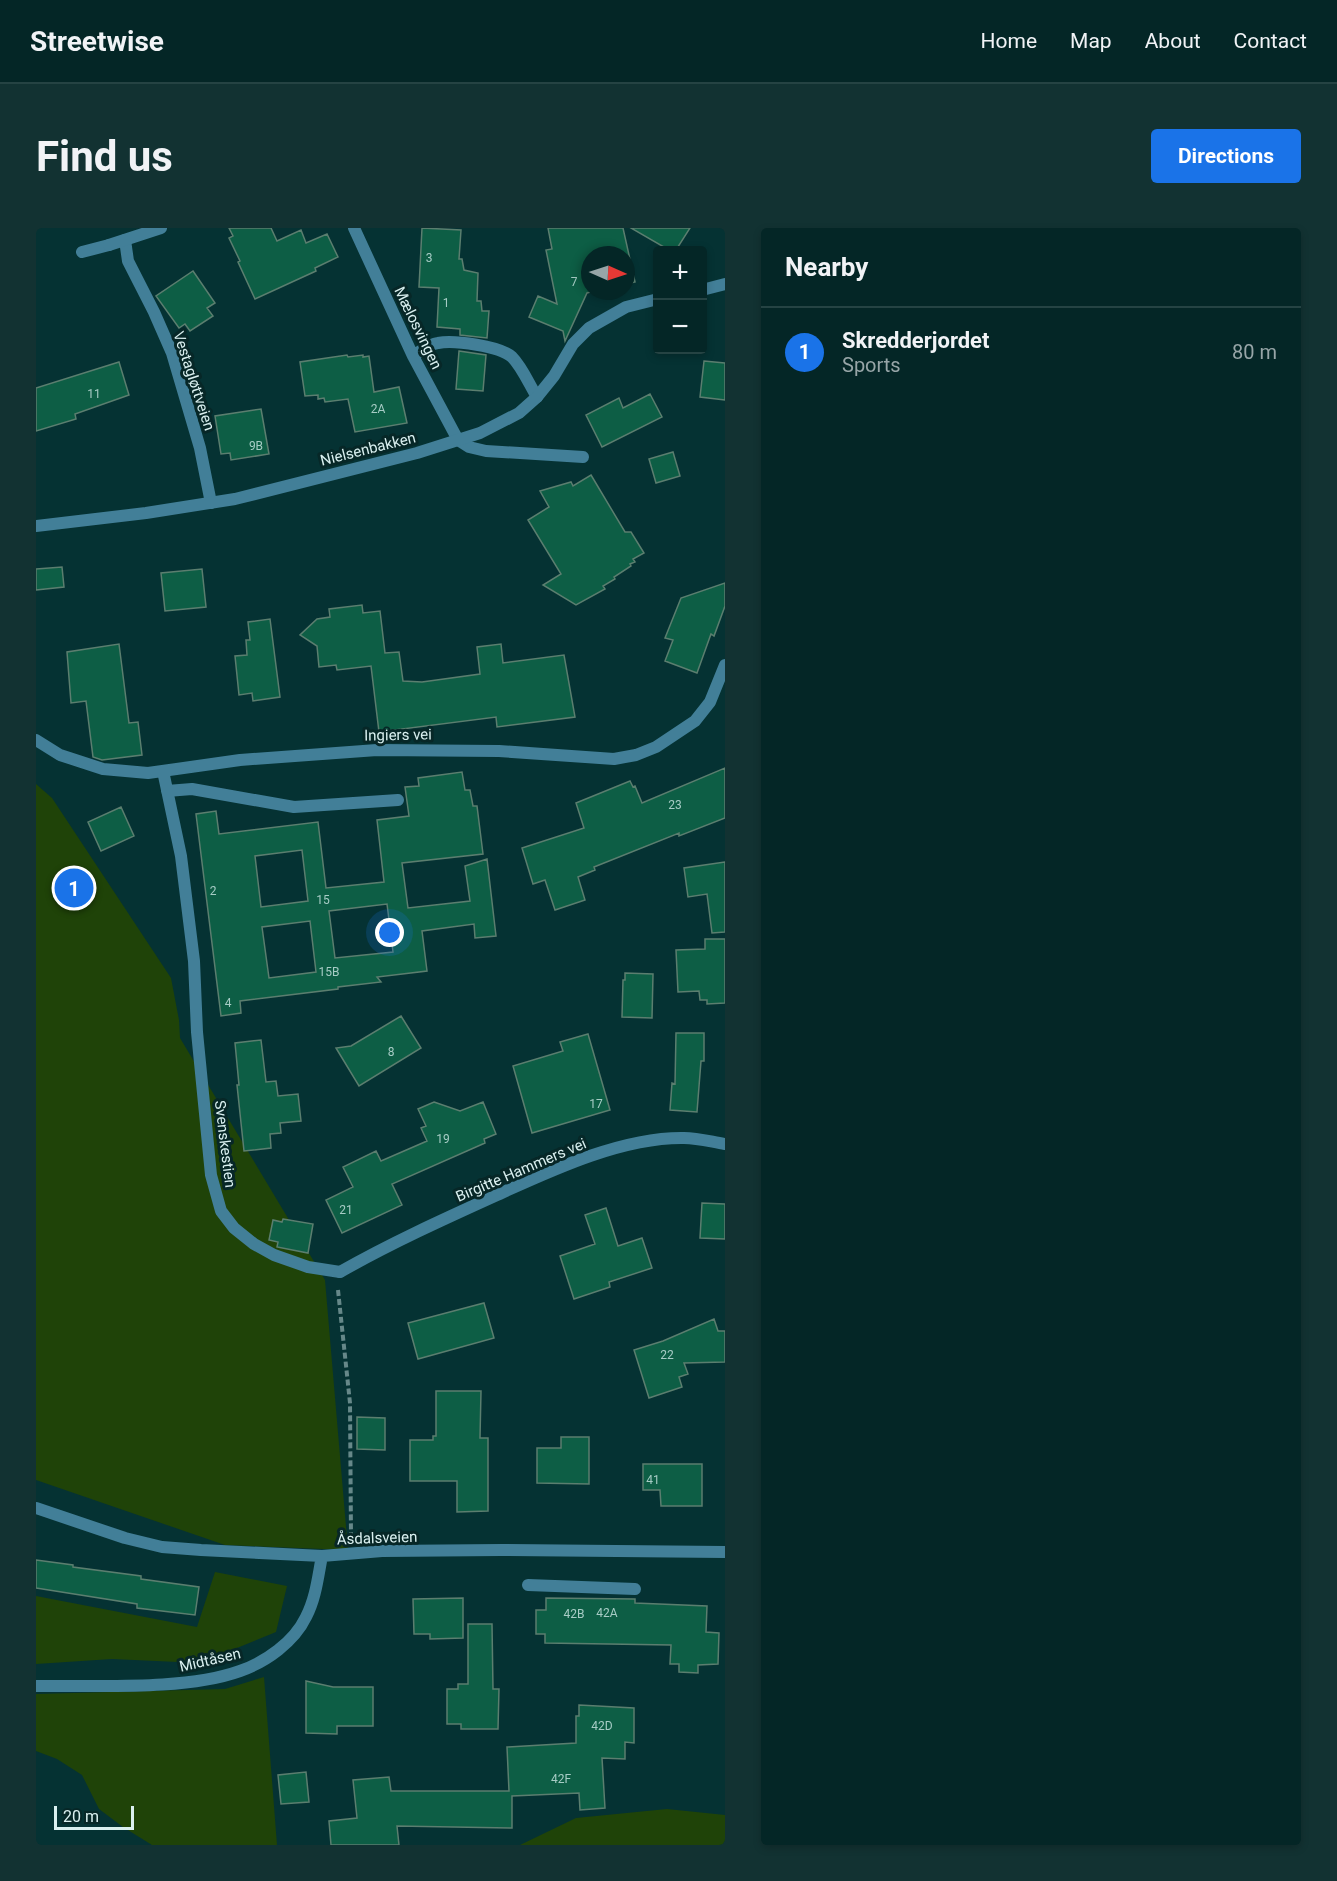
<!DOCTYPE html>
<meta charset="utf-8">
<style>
:root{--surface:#042626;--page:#123232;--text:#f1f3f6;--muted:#97a5a7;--line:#254343;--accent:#1a73e8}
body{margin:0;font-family:Roboto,sans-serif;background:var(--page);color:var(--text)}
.controls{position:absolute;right:18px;top:18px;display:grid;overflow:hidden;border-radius:6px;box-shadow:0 3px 9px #0003}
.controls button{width:54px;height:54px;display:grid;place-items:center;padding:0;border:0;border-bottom:2px solid var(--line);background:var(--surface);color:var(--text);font:30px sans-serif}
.compass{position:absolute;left:545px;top:18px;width:54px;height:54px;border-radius:50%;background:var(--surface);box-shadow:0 3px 9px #0003;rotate:93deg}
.scale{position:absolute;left:18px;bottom:15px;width:80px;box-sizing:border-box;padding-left:6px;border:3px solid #daf0f0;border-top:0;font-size:16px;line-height:21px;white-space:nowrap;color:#daf0f0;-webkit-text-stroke:4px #072727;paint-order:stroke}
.you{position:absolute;left:354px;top:705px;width:21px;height:21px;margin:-15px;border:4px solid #fff;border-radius:50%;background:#1a73e8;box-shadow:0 0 0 9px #1a73e833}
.badge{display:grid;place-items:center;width:39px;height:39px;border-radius:50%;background:var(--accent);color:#fff;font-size:20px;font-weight:700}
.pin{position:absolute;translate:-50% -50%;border:3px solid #fff;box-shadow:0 2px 6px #0006}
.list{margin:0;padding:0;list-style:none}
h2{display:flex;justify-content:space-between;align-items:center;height:78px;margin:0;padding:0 24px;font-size:26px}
h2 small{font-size:20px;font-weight:400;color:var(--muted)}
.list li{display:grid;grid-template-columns:39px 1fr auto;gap:18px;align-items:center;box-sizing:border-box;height:90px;padding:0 24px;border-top:2px solid var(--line)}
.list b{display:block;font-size:22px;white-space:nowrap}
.list p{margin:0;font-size:20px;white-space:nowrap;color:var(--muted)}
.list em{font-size:20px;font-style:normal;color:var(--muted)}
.map{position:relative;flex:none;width:689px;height:1617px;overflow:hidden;border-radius:6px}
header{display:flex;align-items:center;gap:36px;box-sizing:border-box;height:84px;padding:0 30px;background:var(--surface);border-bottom:2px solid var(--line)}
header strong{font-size:28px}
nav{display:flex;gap:33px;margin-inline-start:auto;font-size:21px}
.intro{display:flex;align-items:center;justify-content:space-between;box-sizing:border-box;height:144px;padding:0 36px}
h1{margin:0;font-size:42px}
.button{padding:15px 27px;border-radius:6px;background:var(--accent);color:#fff;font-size:21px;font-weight:700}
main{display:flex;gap:36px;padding:0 36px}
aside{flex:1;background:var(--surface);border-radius:6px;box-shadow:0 3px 9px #0003}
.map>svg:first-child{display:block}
.green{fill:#1f4308}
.building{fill:#0d5e45;stroke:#5b7e6f;stroke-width:1.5;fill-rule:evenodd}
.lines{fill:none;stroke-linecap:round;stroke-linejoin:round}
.path{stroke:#668889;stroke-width:4;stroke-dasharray:6 3;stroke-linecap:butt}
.service{stroke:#427f98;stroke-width:12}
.minor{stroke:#427f98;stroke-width:12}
.labels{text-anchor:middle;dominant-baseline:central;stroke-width:6;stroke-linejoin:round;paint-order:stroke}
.number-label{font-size:12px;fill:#a7ccc5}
.street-label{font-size:15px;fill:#daf0f0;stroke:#072727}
</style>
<header>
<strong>Streetwise</strong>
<nav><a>Home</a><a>Map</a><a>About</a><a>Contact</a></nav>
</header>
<div class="intro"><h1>Find us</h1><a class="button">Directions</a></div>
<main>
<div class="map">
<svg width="689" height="1617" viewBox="0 0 689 1617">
<rect width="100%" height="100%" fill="#053233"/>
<path class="green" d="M0 556 16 570 135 750 143 792 144 810 289 1052 312 1322 189 1317 0 1252Z
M179 1344 251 1358 240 1404 164 1435 76 1431 0 1436V1368L161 1399Z
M228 1449 241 1617H116L87 1599 63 1581 46 1547 21 1531 0 1523V1466L189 1461Z
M631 1581 689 1587V1617H484L540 1590Z"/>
<path class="building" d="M193 0H235L241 13 265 2 270 15 291 6 302 29 279 40 280 43 219 71 202 34 204 33 193 10 197 8Z
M386 0 425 2 423 31H426L428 42 442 45 441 73H445L446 83H453L451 110 424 107V101L401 99 403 60 383 59Z
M512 0H587L599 54 590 56V27H554V63H558L551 65 529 113 527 103 493 89 502 68 521 76 510 22 516 21Z
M595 0H654L640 22H633Z
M157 43 179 75 171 80 177 88 154 103 149 96 143 100 120 68Z
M423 123 450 127 447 163 420 161Z
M311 127 312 129 327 127V129L333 128 338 164 363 159 371 195 319 204 312 171 289 174 288 170 282 171V167L269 168 264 134Z
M668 133 689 135V172L664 169Z
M83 134 93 167 39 186 40 191 0 203V160Z
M614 166 626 189 566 219 550 187 583 170 587 180Z
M225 181 233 226 195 232 194 225 185 226 179 188Z
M637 224 644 248 620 255 613 231Z
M555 247 589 304H595L608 325 597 331 599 334 594 336 595 338 578 349 579 351 567 358 569 361 540 377 507 357 525 346 492 292 513 279 504 263 535 254 537 258Z
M26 339 28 359 0 362V341Z
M166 341 170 379 129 383 125 345Z
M689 355V378L678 408 675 406 661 445 629 433 637 412 629 410 645 370Z
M326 377 327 385 344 383 349 425 363 424 367 453 386 454 444 446 441 419 465 416 467 435 528 427 539 489 461 499 460 489 343 504 335 438 301 442 300 437 283 439 281 418 264 407 281 391 294 389 293 381Z
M234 391 244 469 217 473 216 465 203 467 199 428 211 427 210 412H214L212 394Z
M83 416 93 495 102 494 106 527 66 532 57 529 50 473 35 475 31 424Z
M689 540V590L643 608V605L558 639 559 642 542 649 549 672 519 682 509 652 497 656 486 620 548 600 540 575 594 553 597 559 599 558 606 575Z
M426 544 429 562H434L437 578H441L447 626 366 635 372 680 434 673 429 638 451 631 460 708 439 710 438 696 386 703 391 743 341 749 345 754 302 759V761L204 773 205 785 185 788 160 586 180 583 183 606 282 594 290 660 348 654 341 592 373 588 369 559 383 558 382 550ZM266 622 272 673 225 679 219 628ZM351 676 357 724 299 730 293 683ZM274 693 280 744 233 750 226 699Z
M85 579 98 608 65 623 52 594Z
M689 634V704L676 705 671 666 652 669 648 640Z
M669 711H689V775L671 776V772H664L663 763 642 764 640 722 669 721Z
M589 745 617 746 616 790 586 789 587 752H589Z
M365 788 385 820 323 858 300 820 315 818Z
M640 805H668V833H665L661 884 634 882 636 855 639 856Z
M552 806 574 882 496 905 477 838 527 823 524 814Z
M225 812 230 854 240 853 242 868 262 866 265 893 244 895 245 905 234 906 235 920 208 923 201 857H203L199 815Z
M398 874 424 883 447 874 460 906 448 911 449 915 356 956 366 977 306 1005 290 972 317 959 307 939 340 923 345 933 391 913 385 900 390 898 382 881Z
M666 975 689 976V1011L664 1010Z
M570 980 582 1018 606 1010 616 1040 573 1054 574 1059 538 1071 524 1028 559 1016 549 987Z
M247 991 277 996 272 1025 241 1019 242 1014 233 1012 237 992 246 994Z
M448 1075 458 1110 382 1131 372 1095Z
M678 1091 682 1103H689V1134L648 1135 652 1146 643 1149 646 1159 613 1170 598 1122 627 1113Z
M400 1163H445L444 1210H452V1283L421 1284V1253H374V1212H397V1208H400Z
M321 1189 349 1190V1222L321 1221Z
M525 1209H553V1256L501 1255V1220H525Z
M607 1236H666V1278H625L624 1262H607Z
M0 1332 37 1337V1339L105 1348V1351L163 1359 159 1387 101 1380V1376L0 1360Z
M427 1370V1410L394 1411V1406H378L377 1371Z
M510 1370 599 1371V1375L671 1378 670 1404 683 1405 682 1436 662 1437V1445L643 1444V1436H634L635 1417 509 1415V1406H500V1382H510Z
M432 1396H456L457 1461H463L462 1501H425V1496H411V1461H422V1456H432Z
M270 1453 297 1459H337V1498H301V1506L270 1505Z
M543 1477 598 1480V1515L589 1514V1531L566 1530 569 1580 544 1582 543 1565 476 1568V1600L361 1598 363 1617H295L293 1593 321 1590 317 1552 353 1549 355 1563H473L471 1519 540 1515V1488H543Z
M270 1544 273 1574 245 1576 242 1547Z"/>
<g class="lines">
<path class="path" d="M302 1062 314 1175 315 1309"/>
<path class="service" d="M318 0 377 128 422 212 433 219 450 223 547 229
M89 12 92 33 118 84 136 125 164 220 175 275
M46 24 73 17
M377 128C385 123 393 116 402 115 418 112 464 118 476 129 486 139 493 156 501 169
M0 512 24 527 67 541 112 545 204 532 341 522 463 523 578 531 600 527 620 519 659 493 674 474 689 437
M127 543 145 628 158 733 161 804 175 947 185 983 198 1000 218 1016 238 1027 272 1039 304 1044
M131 563 156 561 258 579 362 572
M492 1357 599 1361"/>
<path class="minor" d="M73 17 125 0
M666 62 689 56
M0 298 110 285 199 271 381 225 444 205 483 185 501 169 518 148 537 116 553 100 590 79 622 71
M304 1044C355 1015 408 991 461 967 516 942 586 909 648 910 662 910 676 914 689 916
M0 1280 89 1310 126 1319 165 1322 286 1328 346 1323 465 1322 689 1324
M0 1458C61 1457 148 1463 204 1443 230 1434 258 1414 270 1389 280 1370 282 1348 286 1328"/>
</g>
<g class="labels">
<g class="number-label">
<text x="393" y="30">3</text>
<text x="538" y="54">7</text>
<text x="410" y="75">1</text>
<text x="58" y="166">11</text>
<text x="342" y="181">2A</text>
<text x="220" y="218">9B</text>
<text x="639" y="577">23</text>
<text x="177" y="663">2</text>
<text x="287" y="672">15</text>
<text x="293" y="744">15B</text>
<text x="192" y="775">4</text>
<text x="355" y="824">8</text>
<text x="560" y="876">17</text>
<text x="407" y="911">19</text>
<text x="310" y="982">21</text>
<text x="631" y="1127">22</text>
<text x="617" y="1252">41</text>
<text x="571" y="1385">42A</text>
<text x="538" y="1386">42B</text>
<text x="566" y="1498">42D</text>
<text x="525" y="1551">42F</text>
</g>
<g class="street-label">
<text transform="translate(382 100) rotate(64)">Mælosvingen</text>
<text transform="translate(158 153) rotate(72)">Vestagløttveien</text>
<text transform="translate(332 221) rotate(-14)">Nielsenbakken</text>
<text transform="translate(362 507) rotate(-1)">Ingiers vei</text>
<text transform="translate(189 916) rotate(83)">Svenskestien</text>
<text transform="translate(485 942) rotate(-23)">Birgitte Hammers vei</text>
<text transform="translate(341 1310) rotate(-2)">Åsdalsveien</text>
<text transform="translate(174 1432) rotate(-13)">Midtåsen</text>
</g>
</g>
</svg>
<div class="controls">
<button>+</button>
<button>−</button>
</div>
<svg class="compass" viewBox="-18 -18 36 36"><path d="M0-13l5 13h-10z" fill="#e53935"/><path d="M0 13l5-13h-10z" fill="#97a5a7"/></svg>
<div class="scale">20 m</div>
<div class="you"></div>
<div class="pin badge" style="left:38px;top:660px">1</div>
</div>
<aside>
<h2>Nearby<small></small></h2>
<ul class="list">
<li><span class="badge">1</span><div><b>Skredderjordet</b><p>Sports</p></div><em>80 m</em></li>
</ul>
</aside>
</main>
